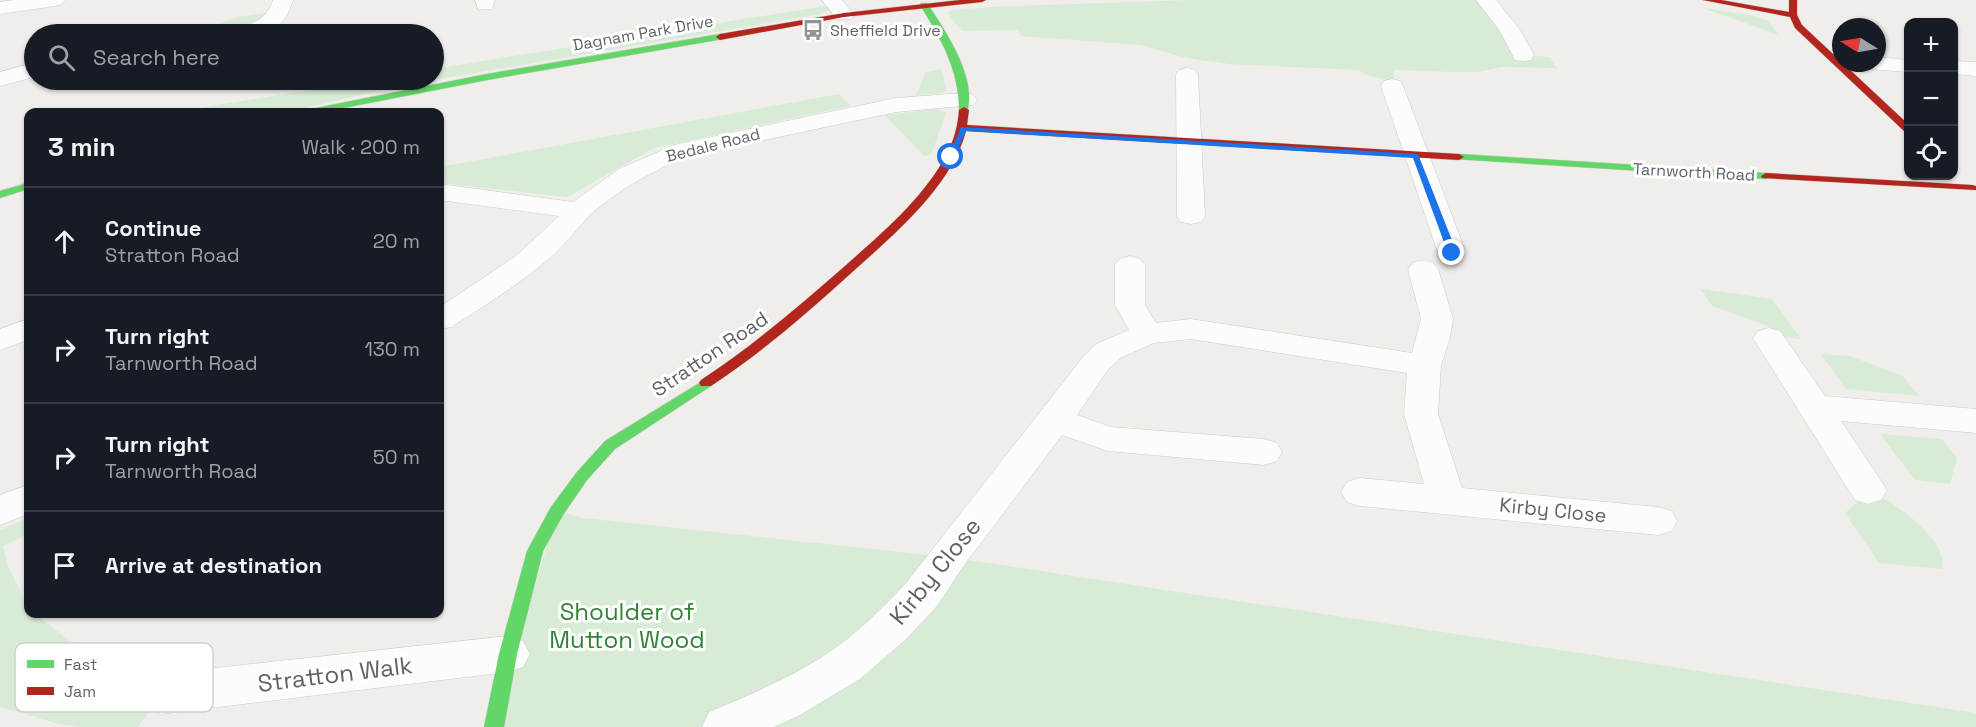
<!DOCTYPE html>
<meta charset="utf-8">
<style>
:root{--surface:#171b24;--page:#242831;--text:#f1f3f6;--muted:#9ea1a6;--line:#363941}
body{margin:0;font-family:"Space Grotesk",sans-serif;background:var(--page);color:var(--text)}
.controls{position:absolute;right:18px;top:18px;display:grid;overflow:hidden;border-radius:12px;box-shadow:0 2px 4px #0004}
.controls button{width:54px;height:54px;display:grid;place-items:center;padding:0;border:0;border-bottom:2px solid var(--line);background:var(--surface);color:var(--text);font:30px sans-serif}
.compass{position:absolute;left:1832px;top:18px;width:54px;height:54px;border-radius:50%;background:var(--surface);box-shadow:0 2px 4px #0004;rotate:281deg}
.stop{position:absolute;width:18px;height:18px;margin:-14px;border:4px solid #1a73e8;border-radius:50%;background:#fff}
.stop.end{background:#1a73e8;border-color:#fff;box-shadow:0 2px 6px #0008}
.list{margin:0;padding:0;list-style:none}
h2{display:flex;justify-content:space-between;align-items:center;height:78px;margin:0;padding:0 24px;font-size:26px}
h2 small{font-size:20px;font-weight:400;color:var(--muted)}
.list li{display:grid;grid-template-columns:39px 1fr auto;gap:18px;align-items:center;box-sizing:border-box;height:108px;padding:0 24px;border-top:2px solid var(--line)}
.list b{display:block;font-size:22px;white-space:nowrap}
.list p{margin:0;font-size:20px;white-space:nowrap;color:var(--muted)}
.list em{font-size:20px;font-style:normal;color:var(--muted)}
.icon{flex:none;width:33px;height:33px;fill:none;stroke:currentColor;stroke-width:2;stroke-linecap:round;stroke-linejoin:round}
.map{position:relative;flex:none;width:1976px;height:727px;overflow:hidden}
.search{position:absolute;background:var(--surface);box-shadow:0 2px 4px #0004;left:24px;top:24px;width:420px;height:66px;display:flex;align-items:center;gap:15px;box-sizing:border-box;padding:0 21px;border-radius:33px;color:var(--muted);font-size:22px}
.panel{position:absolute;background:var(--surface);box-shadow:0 2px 4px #0004;left:24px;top:108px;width:420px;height:510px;border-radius:12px}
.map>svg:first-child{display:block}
.green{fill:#d8ebd6}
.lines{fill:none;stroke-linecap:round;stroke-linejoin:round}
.street-casing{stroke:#cbcccc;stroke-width:1}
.fast-casing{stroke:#cacacb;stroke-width:1}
.jam-casing{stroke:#cacacb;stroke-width:1}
.street{fill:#fdfcfc;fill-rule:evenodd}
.fast{fill:#63d668;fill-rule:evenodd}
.jam{fill:#b3261e;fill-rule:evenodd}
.route{fill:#1a73e8}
.labels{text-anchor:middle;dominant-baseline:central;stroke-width:6;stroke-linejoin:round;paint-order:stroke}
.far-poi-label{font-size:16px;fill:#5f6368;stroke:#fff;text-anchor:start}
.far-street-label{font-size:16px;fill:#5f6368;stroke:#fff}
.street-label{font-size:20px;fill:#5f6368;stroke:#fff}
.near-street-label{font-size:24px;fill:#5f6368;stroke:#fff}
.near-park-label{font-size:24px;fill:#348238;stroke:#fff}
.key{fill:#fff;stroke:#cfd0d2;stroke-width:1.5}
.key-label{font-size:16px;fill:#5f6368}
</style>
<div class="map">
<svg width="1976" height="727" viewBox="0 0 1976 727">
<rect width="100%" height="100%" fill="#efeeea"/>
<path class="green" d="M1190 0H1486L1523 55 1549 57 1557 68 1502 67 1478 72H1451L1394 70V80L1369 76 1358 70 1229 64 1186 58 1141 45 1021 36 1018 30 962 31 947 13 953 10 988 7Z
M825 6 829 10 821 14 415 83 417 80H434V69Z
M1703 8 1755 16 1768 21 1779 35Z
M265 13 261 22 247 28 207 34 209 27 238 17Z
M942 69 946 90 942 93 916 95 926 72Z
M371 80H399L400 86 287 112H176Z
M839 94 850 106 654 148 567 197 440 183V167Z
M936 109 946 113 931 155 924 156 885 115Z
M1701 289 1772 299 1801 339 1776 336 1768 326 1712 306Z
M1821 354 1850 356 1903 376 1919 396 1846 389Z
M1880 434 1942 439 1957 458 1950 484 1915 480Z
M1868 493C1889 496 1936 534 1941 555 1943 559 1942 565 1942 569L1879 563 1845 513Z
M557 511 583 518 948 557 1976 713V727H494Z
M28 518V534L3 546 8 566 28 608V614H35L70 641 138 658 118 689 161 694 138 727H83L59 724 0 707V530Z"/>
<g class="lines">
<defs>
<path id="street" d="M14 0H65L62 4 55 6 0 14V2Z
M273 0H293C282 34 267 34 235 34 243 20 263 29 273 0Z
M475 0H495L492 9H478Z
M822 0H842L854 15 851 19H837Z
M1476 0H1496L1520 30 1534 55 1531 60 1523 61 1515 60 1500 31Z
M1877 57 1908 60V72L1856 68 1853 63H1877Z
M1954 61 1976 62V76L1954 74Z
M34 63V77L0 86V72Z
M1187 68 1195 70 1198 75 1205 216 1201 222 1191 224 1181 222 1177 216 1176 75 1179 70Z
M1392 79 1400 81 1403 86 1466 253 1462 259 1452 262 1442 259 1438 253 1381 86 1384 81Z
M965 93 973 95 977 100 973 105 896 112 690 156C654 170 620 188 591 214 577 228 565 245 550 258 519 284 485 306 451 327L440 329V307L516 256 559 216 440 200V184L573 202 619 169 674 145 896 98Z
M1130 256 1140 259 1145 265V305L1156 323 1191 319 1412 353 1421 319 1408 269 1413 263 1423 260 1433 263 1438 269 1453 319 1450 338 1441 365 1438 414 1462 488 1658 507 1672 511 1677 521 1672 531 1658 535 1360 506 1347 502 1341 492 1347 482 1360 478 1424 484 1404 414 1407 373 1191 339 1154 343 1120 358 1107 371 1077 415 1111 427 1264 439 1277 443 1282 452 1277 461 1264 465 1108 451 1062 435 962 568 937 606 905 640 860 679 800 715 774 727H702L709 712C749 695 791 678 828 653 858 633 883 608 907 582L1083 357 1096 344 1129 330 1115 305V265L1120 259Z
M28 319V340L0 350V329Z
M1769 328 1780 331 1825 396 1976 409V433L1841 421 1887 490 1881 500 1868 504 1855 500 1753 338 1758 331Z
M28 485V514L0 525V495Z
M508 636 523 641 530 654 523 667 508 672 161 714 145 708 138 694 145 680 161 674Z"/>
<path id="fast" d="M921 3H927C945 30 978 79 967 112L959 110C959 69 941 39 920 5Z
M720 34 723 35V39L487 80 323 112H306L311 109 487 74Z
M1459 154 1766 173 1771 176 1766 179 1455 159 1454 157Z
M28 183V189L0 198V191Z
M706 379 713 383 711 386 615 449 587 480 563 515 543 551 517 654 504 727H484L499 654 527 551 551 507 577 472 605 441Z"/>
<path id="jam" d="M960 0H986L982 2 844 17 720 40 716 37 720 34 844 13Z
M1703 0H1721L1789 12V0H1797V15L1802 25 1908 124V132L1904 131 1795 28 1790 17Z
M964 107 969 110 967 125 1459 154 1464 157 1459 160 966 131C951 188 891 237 849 275 805 315 761 353 711 386H701L699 383 701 380C753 346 799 306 845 266 882 233 923 199 947 154 954 140 958 125 959 110Z
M1766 173 1972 185 1976 186V190L1762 178 1761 176Z"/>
</defs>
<use href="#street" class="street-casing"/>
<use href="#fast" class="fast-casing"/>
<use href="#jam" class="jam-casing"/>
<use href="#street" class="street"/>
<use href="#fast" class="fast"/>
<use href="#jam" class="jam"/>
</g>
<path class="route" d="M961 127 1418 154 1457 253 1452 255 1448 253 1413 158 966 131 954 157 948 158Z"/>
<defs>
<symbol id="bus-bare" viewBox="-9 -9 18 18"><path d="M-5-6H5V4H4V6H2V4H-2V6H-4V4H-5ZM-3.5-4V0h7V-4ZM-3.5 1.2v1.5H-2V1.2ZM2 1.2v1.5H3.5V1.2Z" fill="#919496" stroke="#fff" stroke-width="2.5" paint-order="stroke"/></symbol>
</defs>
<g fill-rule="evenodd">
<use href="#bus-bare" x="798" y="15" width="30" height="30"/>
</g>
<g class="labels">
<g class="far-poi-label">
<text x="830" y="30">Sheffield Drive</text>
</g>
<g class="far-street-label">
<text transform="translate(643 33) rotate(-10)">Dagnam Park Drive</text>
<text transform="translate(713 145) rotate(-14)">Bedale Road</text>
<text transform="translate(1694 172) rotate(3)">Tarnworth Road</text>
</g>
<g class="street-label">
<text transform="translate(710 354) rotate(-34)">Stratton Road</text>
<text transform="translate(1553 510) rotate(6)">Kirby Close</text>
</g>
<g class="near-street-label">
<text transform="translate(935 571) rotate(-51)">Kirby Close</text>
<text transform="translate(335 674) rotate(-7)">Stratton Walk</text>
</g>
<g class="near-park-label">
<text x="627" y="611">Shoulder of<tspan x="627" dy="28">Mutton Wood</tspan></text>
</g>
</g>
<rect x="15" y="643" width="198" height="69" rx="9" class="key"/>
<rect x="27" y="660" width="27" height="8" fill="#63d668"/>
<rect x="27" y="687" width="27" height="8" fill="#b3261e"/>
<g class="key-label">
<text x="64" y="670">Fast</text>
<text x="64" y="697">Jam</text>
</g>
</svg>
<div class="controls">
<button>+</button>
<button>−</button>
<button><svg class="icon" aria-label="locate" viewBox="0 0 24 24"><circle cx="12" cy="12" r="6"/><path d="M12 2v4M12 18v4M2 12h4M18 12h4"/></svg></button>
</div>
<svg class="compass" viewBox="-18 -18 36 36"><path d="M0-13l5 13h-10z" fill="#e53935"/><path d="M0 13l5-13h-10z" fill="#9ea1a6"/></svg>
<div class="stop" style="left:951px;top:157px"></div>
<div class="stop end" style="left:1452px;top:253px"></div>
<div class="search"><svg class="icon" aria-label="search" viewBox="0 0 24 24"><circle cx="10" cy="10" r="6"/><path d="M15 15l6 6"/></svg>Search here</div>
<section class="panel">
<h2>3 min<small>Walk · 200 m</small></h2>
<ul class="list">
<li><svg class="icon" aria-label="ahead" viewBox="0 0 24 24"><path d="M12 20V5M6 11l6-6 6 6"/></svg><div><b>Continue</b><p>Stratton Road</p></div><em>20 m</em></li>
<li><svg class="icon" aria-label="right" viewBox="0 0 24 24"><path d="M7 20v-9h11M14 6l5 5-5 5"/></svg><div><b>Turn right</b><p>Tarnworth Road</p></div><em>130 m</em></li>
<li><svg class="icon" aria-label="right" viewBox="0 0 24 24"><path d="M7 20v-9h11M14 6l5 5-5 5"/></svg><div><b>Turn right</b><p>Tarnworth Road</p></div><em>50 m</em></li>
<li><svg class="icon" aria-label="arrive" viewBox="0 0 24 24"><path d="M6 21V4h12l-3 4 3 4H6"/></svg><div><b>Arrive at destination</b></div></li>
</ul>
</section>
</div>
